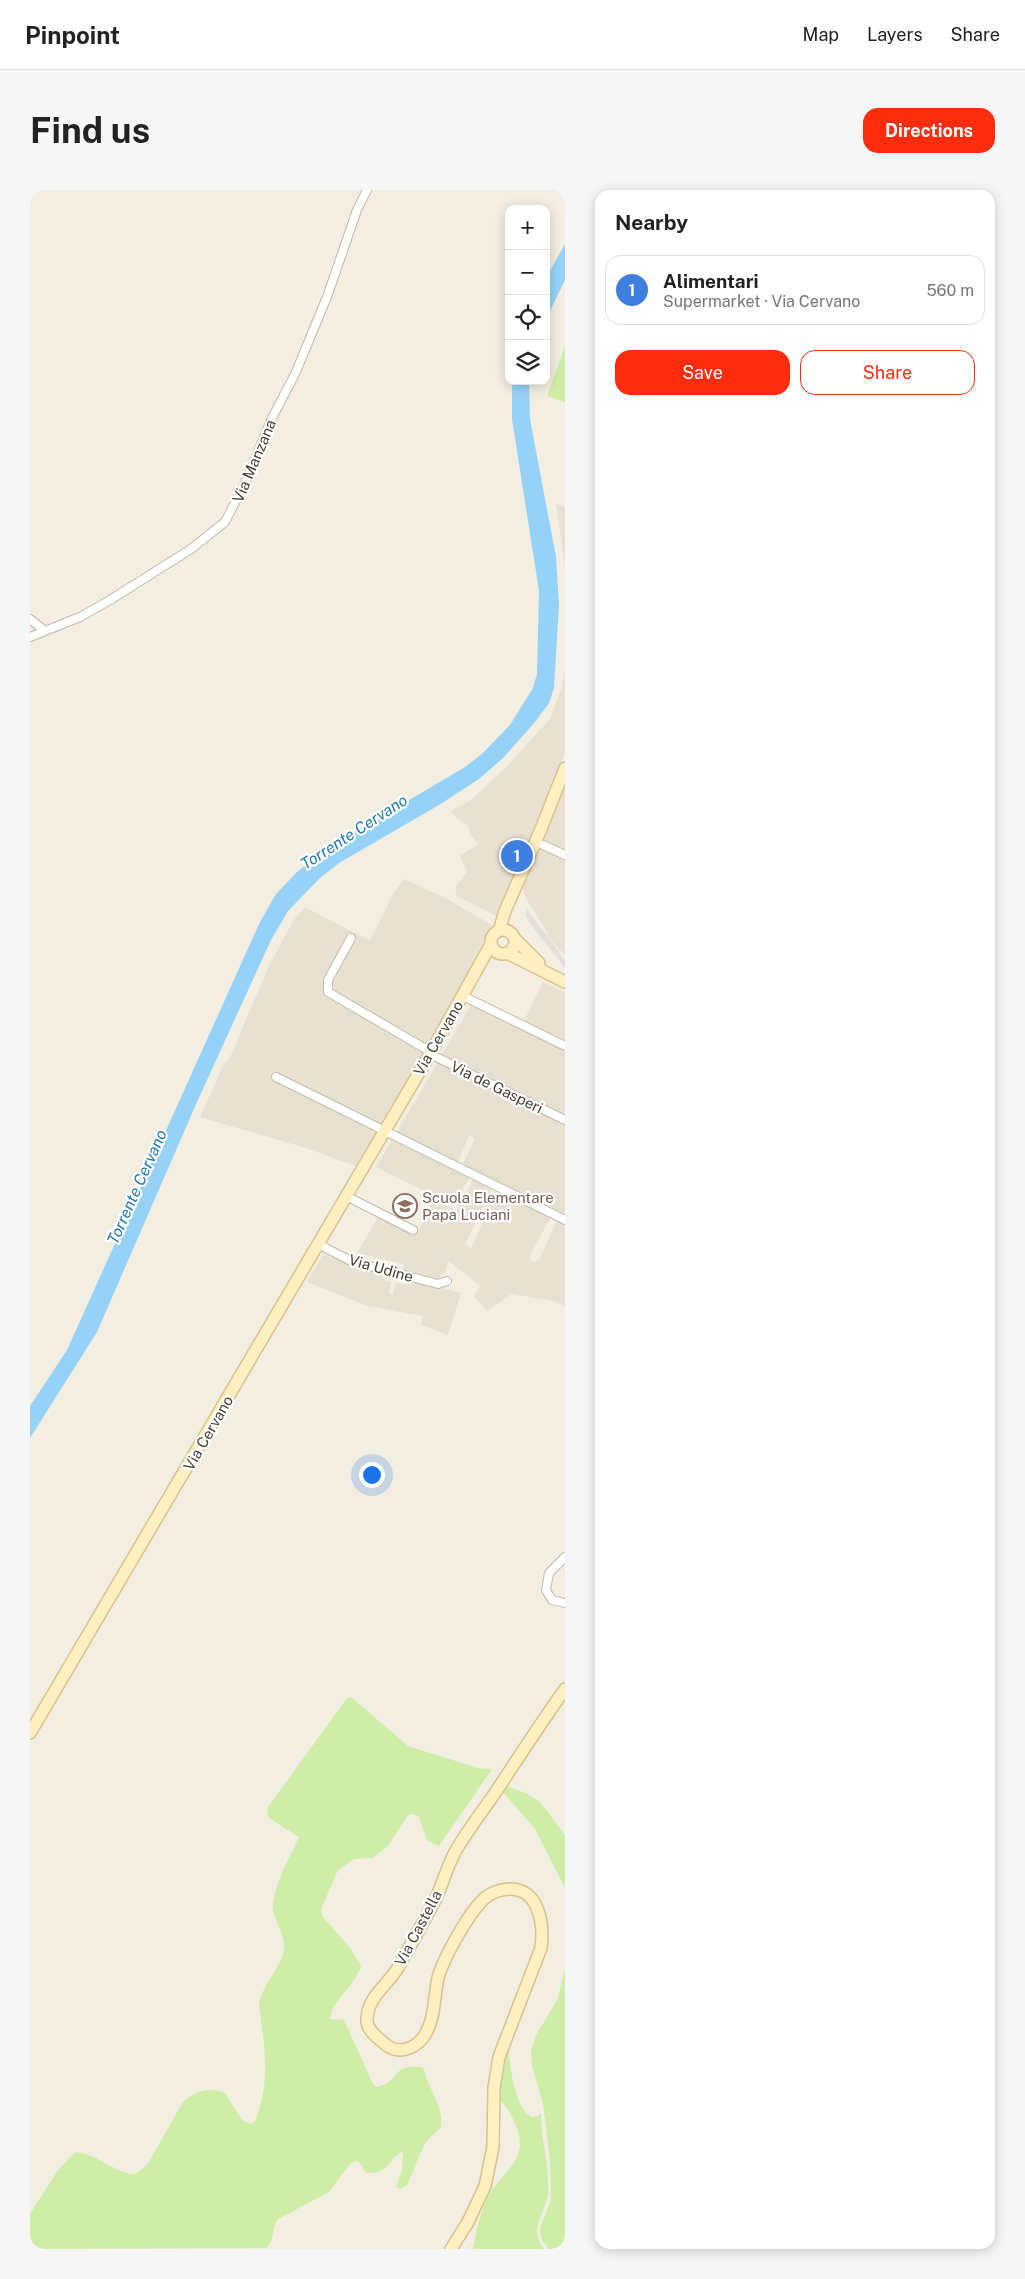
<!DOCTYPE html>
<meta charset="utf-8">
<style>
:root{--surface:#fff;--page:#f6f6f6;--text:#222;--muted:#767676;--line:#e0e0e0;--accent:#ff2d0e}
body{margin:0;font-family:"Public Sans",sans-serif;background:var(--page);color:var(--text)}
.controls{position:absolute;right:15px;top:15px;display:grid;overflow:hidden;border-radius:10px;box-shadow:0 2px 12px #0003}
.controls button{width:45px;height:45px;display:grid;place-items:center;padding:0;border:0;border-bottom:1px solid var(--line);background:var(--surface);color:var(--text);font:25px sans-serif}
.you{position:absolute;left:341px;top:1284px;width:18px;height:18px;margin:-12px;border:4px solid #fff;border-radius:50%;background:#1a73e8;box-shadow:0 0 0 8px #1a73e833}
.badge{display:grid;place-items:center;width:32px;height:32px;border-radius:50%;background:var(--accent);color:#fff;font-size:16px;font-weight:700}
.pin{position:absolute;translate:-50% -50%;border:2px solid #fff;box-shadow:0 1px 5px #0006}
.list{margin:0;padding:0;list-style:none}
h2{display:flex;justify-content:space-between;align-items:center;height:65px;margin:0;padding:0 20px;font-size:21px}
h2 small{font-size:16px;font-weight:400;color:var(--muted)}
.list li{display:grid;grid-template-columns:32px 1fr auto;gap:15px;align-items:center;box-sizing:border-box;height:70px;margin:0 10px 10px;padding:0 10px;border:1px solid var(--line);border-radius:15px}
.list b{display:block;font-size:19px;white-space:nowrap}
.list p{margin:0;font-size:16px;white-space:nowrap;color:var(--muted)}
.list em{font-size:16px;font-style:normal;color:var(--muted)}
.actions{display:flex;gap:10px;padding:15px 20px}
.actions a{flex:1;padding:11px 0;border:1px solid var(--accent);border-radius:15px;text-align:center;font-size:18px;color:var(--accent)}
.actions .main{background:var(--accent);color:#fff}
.icon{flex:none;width:28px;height:28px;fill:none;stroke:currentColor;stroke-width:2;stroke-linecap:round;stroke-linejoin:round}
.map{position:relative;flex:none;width:535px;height:2059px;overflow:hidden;border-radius:15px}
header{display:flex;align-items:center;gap:30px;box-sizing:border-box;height:70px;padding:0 25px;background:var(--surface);border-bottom:1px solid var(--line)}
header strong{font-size:24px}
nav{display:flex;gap:28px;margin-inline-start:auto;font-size:18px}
.intro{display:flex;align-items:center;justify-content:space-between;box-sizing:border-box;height:120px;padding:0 30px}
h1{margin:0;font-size:35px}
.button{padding:12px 22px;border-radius:15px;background:var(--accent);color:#fff;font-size:18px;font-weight:700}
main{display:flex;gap:30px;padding:0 30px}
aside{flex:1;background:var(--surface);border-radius:15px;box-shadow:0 2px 12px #0003}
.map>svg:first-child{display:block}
.residential{fill:#e8e0d0}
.green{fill:#ceeda6}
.parking{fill:#e3e0dc}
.water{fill:#96d2f8}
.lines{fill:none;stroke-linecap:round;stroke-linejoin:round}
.street-casing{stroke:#c3b8a7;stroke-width:10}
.secondary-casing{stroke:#d9c38c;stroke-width:14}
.street{stroke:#fff;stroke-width:8}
.secondary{stroke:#ffefc1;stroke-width:11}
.labels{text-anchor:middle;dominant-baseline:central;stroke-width:4.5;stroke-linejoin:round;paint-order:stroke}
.street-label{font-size:15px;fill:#463e32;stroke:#fff}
.education-label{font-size:15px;fill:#785e54;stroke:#fff;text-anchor:start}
.water-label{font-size:16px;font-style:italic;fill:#1f79b4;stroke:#fff}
</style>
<header>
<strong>Pinpoint</strong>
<nav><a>Map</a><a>Layers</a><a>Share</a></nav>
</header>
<div class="intro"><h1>Find us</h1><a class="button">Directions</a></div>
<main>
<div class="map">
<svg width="535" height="2059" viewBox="0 0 535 2059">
<rect width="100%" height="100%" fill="#f3eee2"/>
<path class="residential" d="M526 314 535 317V376Z
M535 479V562L508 633 468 727 427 706 425 698 437 681 430 666 449 654 440 645 439 636 427 629 421 621 440 611 478 575 520 529 532 497Z
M535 587V765L517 746 518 743 496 709 493 698Z
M374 689 417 709 462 735 408 838 328 977 276 958 170 927 193 876 201 865 237 780 263 731 275 717 340 751 363 704Z
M513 792 535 803V852L494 831Z
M442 814 535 860V925L412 864Z
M409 871 535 933V1026L432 976 445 949 442 946 439 945 428 973 365 945Z
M362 950 439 987 425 1015 413 1009 411 1013 427 1021 443 990 462 998 435 1054 441 1058 468 1002 518 1025 520 1028 500 1066 502 1072 509 1070 526 1033 530 1031 535 1034V1116L524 1111 482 1104 457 1121 444 1106 450 1096 418 1070 415 1083 408 1088 373 1080 374 1074 327 1063 349 1025 387 1044 405 1006 346 977Z
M293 1064 328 1078 352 1083 354 1090 361 1092 359 1104 363 1105 366 1093 374 1095 378 1090 431 1103 418 1145 391 1135 393 1126 338 1116 277 1092Z"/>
<path class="green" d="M535 156V212L517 206Z
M321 1507 378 1556 448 1578 462 1579 409 1656 397 1650 389 1627 382 1624 378 1625 358 1656 349 1663 342 1668 324 1669 308 1680 291 1719 293 1727 321 1759 331 1776C325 1796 301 1812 300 1829L314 1830 343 1894 347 1897C369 1893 361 1873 392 1877 396 1881 394 1882 396 1887 403 1906 413 1917 411 1937L395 1953 377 1995 370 1999 366 1997 372 1980 373 1962C362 1965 360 1977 350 1981 346 1983 340 1983 336 1983L329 1972 325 1971 320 1974 299 2002 248 2029C241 2038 246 2049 236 2058L0 2059V2024L28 1980 44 1963C60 1959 85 1984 105 1984L117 1975 153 1912C166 1900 179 1897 195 1903L212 1930 220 1934 225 1932C241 1890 235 1859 229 1816 231 1795 250 1780 254 1760 256 1746 245 1733 243 1719 242 1699 260 1666 269 1647L239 1628 237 1624 238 1617 317 1508Z
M474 1595 498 1604 510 1612 535 1645V1698L505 1639 471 1600Z
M535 1778V2059H519L512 2050 510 2039 521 2009 520 1971 513 1914 502 1876 501 1861 505 1847 528 1808Z
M478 1852C479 1870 484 1920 502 1927L508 1926 511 1923C511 1950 520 1977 518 2004 515 2026 497 2036 514 2059H443C446 2042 450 2023 458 2007 474 1979 501 1969 485 1933 480 1923 477 1915 467 1909Z"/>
<path class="parking" d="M497 719 535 770V778L502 736 496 726Z"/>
<path class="water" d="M535 54V90L516 129V88Z
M482 191H499L500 229 526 367 529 415 524 498 519 513 505 532 473 568 449 589 409 615 309 673 290 688 258 721 241 750 167 912 67 1142 0 1248V1216L37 1160 230 732 246 704 267 682 295 660 435 577 453 563 480 535 503 498 507 484 509 401 482 229Z"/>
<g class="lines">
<defs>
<path id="street" d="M0 429 15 441
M0 447 50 427 80 410 161 359 195 332 215 293 242 228 265 184 297 107 327 20 337 0
M513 655 535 665
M321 748 298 790V802L401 862
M433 806 535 856
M400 864 535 930
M246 887 535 1030
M316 1006 383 1040
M288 1054 321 1071 408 1094 417 1091
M535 1367 519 1383 516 1400 522 1410 535 1413"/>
<path id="secondary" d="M461 752a12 12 0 1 1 24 0a12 12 0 1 1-24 0Z
M469 741 475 721 511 639 535 578
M484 748 509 773
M477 763 535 792
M0 1543 400 864 461 754
M421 2059 438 2032 455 1996 463 1957 464 1898 469 1867 511 1758C514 1736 510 1700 481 1699 472 1699 463 1702 456 1707 440 1720 413 1769 408 1788 404 1806 405 1827 396 1843 388 1858 369 1866 355 1854 347 1847 336 1840 337 1828 339 1804 360 1794 370 1774 382 1752 395 1730 406 1708 413 1693 417 1677 425 1662 436 1643 450 1624 463 1606 487 1570 510 1534 535 1499"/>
</defs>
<use href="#street" class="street-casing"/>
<use href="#secondary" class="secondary-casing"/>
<use href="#street" class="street"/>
<use href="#secondary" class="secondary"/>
</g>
<defs>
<symbol id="school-ring" viewBox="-11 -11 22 22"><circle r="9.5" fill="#fff" stroke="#8d6e63" stroke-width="1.5"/><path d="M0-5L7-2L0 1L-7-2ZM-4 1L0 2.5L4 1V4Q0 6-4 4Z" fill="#8d6e63"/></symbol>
</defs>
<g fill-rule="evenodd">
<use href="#school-ring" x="361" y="1002" width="28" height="28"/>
</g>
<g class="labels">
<g class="street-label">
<text transform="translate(224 271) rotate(-67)">Via Manzana</text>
<text transform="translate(408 848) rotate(-60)">Via Cervano</text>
<text transform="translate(467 897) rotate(26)">Via de Gasperi</text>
<text transform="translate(351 1078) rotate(16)">Via Udine</text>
<text transform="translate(178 1243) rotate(-60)">Via Cervano</text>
<text transform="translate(388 1738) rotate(-62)">Via Castella</text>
</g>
<g class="education-label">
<text x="392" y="1007">Scuola Elementare<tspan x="392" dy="17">Papa Luciani</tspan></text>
</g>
<g class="water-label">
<text transform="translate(324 642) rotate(-33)">Torrente Cervano</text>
<text transform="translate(107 997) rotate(-66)">Torrente Cervano</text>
</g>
</g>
</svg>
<div class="controls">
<button>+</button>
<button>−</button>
<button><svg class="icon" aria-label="locate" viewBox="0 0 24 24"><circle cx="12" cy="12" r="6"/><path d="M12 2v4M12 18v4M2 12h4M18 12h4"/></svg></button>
<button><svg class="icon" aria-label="layers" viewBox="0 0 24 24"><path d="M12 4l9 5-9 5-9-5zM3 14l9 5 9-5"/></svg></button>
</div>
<div class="you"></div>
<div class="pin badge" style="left:487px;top:666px;background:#3f7fe0">1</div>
</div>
<aside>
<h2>Nearby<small></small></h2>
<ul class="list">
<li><span class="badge" style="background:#3f7fe0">1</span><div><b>Alimentari</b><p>Supermarket · Via Cervano</p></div><em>560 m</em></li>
</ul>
<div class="actions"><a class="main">Save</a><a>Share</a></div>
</aside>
</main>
